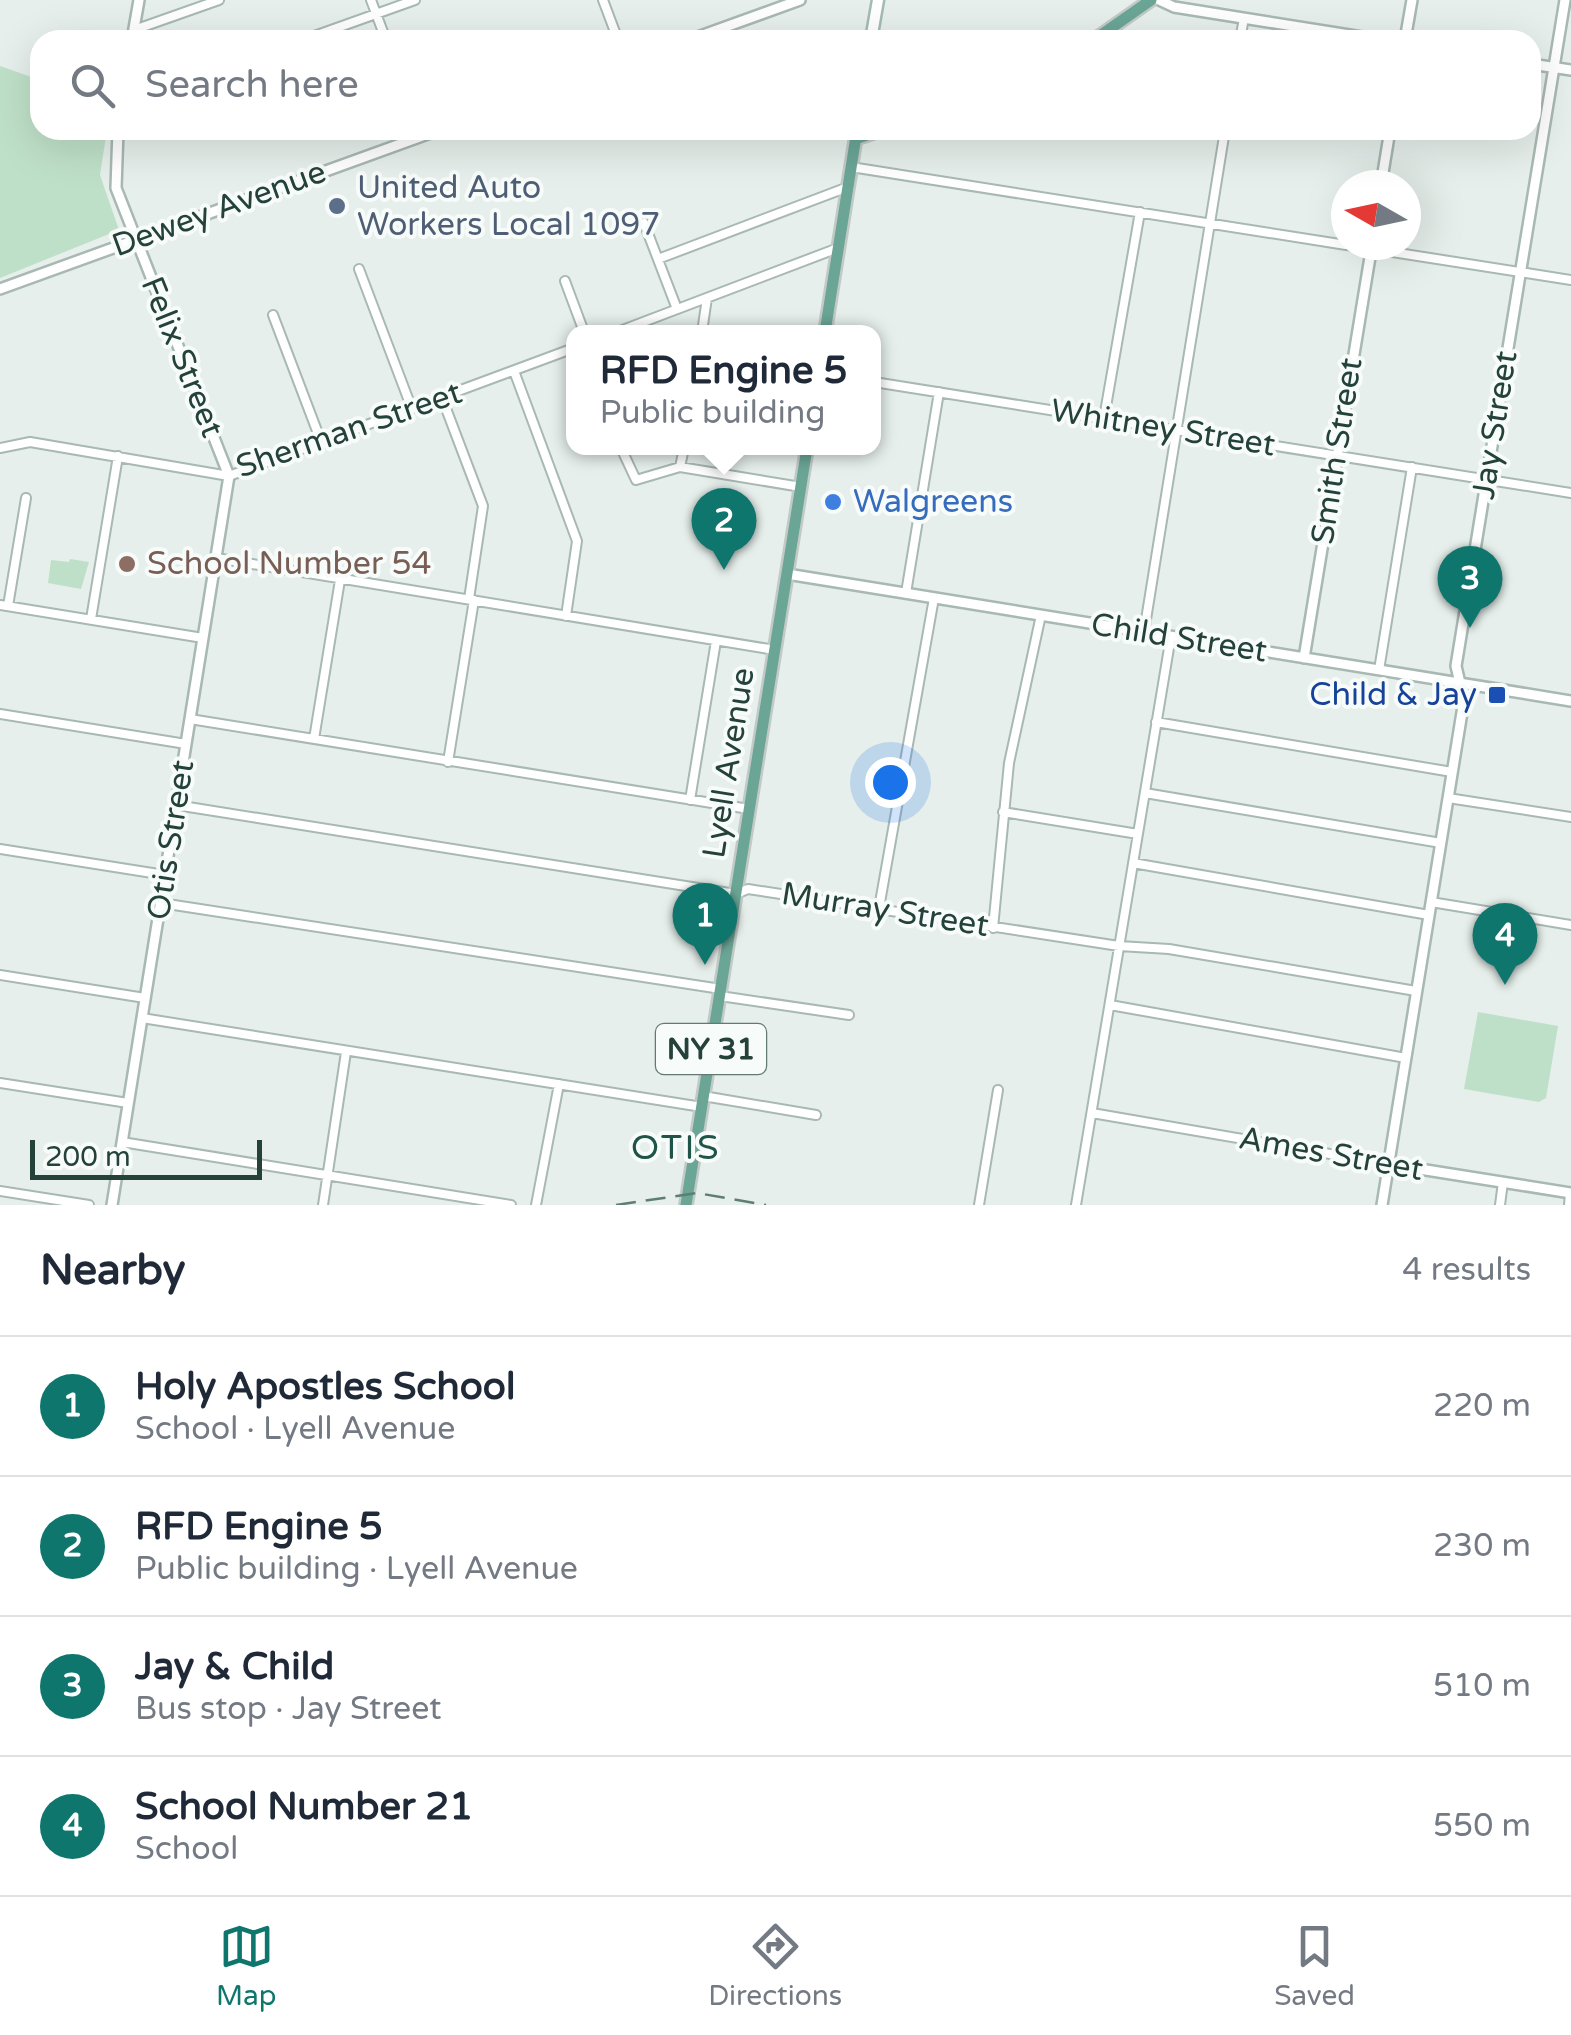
<!DOCTYPE html>
<meta charset="utf-8">
<style>
:root{--surface:#fff;--page:#f2f2f3;--text:#1f2937;--muted:#747a83;--line:#e0e1e3;--accent:#0f766e}
body{margin:0;font-family:"Varela Round",sans-serif;background:var(--page);color:var(--text)}
.compass{position:absolute;left:1331px;top:170px;width:90px;height:90px;border-radius:50%;background:var(--surface);box-shadow:0 10px 40px #0002;rotate:279deg}
.scale{position:absolute;left:30px;bottom:25px;width:232px;box-sizing:border-box;padding-left:10px;border:5px solid #24423a;border-top:0;font-size:28px;line-height:35px;white-space:nowrap;color:#24423a;-webkit-text-stroke:8px #f7fbf9;paint-order:stroke}
.you{position:absolute;left:890px;top:782px;width:35px;height:35px;margin:-25px;border:8px solid #fff;border-radius:50%;background:#1a73e8;box-shadow:0 0 0 15px #1a73e833}
.badge{display:grid;place-items:center;width:65px;height:65px;border-radius:50%;background:var(--accent);color:#fff;font-size:32px;font-weight:700}
.pin{position:absolute;translate:-50% -82px;filter:drop-shadow(0 2px 5px #0008)}
.pin::after{content:'';position:absolute;top:52px;width:35px;height:30px;background:inherit;clip-path:polygon(0 0,100% 0,50% 100%)}
.popup{position:absolute;left:566px;top:325px;width:315px;height:130px;box-sizing:border-box;display:grid;place-content:center;border-radius:20px;background:var(--surface);filter:drop-shadow(0 2px 8px #0005);font-size:32px;white-space:nowrap;color:var(--muted)}
.popup b{font-size:38px;color:var(--text)}
.popup::after{content:'';position:absolute;left:50%;top:100%;margin-left:-20px;border:20px solid transparent;border-top-color:var(--surface)}
.list{margin:0;padding:0;list-style:none}
h2{display:flex;justify-content:space-between;align-items:center;height:130px;margin:0;padding:0 40px;font-size:42px}
h2 small{font-size:32px;font-weight:400;color:var(--muted)}
.list li{display:grid;grid-template-columns:65px 1fr auto;gap:30px;align-items:center;box-sizing:border-box;height:140px;padding:0 40px;border-top:2px solid var(--line)}
.list b{display:block;font-size:38px;white-space:nowrap}
.list p{margin:0;font-size:32px;white-space:nowrap;color:var(--muted)}
.list em{font-size:32px;font-style:normal;color:var(--muted)}
.icon{flex:none;width:55px;height:55px;fill:none;stroke:currentColor;stroke-width:2;stroke-linecap:round;stroke-linejoin:round}
.map{position:relative;flex:none;width:1571px;height:1205px;overflow:hidden}
.search{position:absolute;background:var(--surface);box-shadow:0 10px 40px #0002;left:30px;right:30px;top:30px;height:110px;display:flex;align-items:center;gap:25px;box-sizing:border-box;padding:0 35px;border-radius:30px;color:var(--muted);font-size:38px}
.sheet{height:690px;background:var(--surface)}
nav{display:flex;justify-content:space-around;align-items:center;box-sizing:border-box;height:140px;border-top:2px solid var(--line);background:var(--surface);font-size:28px;color:var(--muted)}
nav a{display:grid;justify-items:center;gap:5px}
nav .on{color:var(--accent)}
.map>svg:first-child{display:block}
.green{fill:#bfe0c8}
.lines{fill:none;stroke-linecap:round;stroke-linejoin:round}
.minor-casing{stroke:#a8b8b2;stroke-width:12}
.tertiary-casing{stroke:#a8b8b2;stroke-width:14}
.secondary-casing{stroke:#a4bbb3;stroke-width:15}
.primary-casing{stroke:#c2cac8;stroke-width:16}
.minor{stroke:#fff;stroke-width:8}
.tertiary{stroke:#fff;stroke-width:9}
.secondary{stroke:#fff;stroke-width:10}
.primary{stroke:#6aa596;stroke-width:11}
.rail{stroke:#5f7d75;stroke-width:2.5;stroke-dasharray:20 10;stroke-linecap:butt}
.service-dot{fill:#5c6f8a;stroke:#f7fbf9;stroke-width:4}
.shop-dot{fill:#3f7fe0;stroke:#f7fbf9;stroke-width:4}
.education-dot{fill:#8d6e63;stroke:#f7fbf9;stroke-width:4}
.transit-dot{fill:#1a4fb4;stroke:#f7fbf9;stroke-width:4}
.labels{text-anchor:middle;dominant-baseline:central;stroke-width:8;stroke-linejoin:round;paint-order:stroke}
.shield{fill:#f7fbf9;stroke:#637a73;stroke-width:2.5}
.shield-label{font-size:30px;font-weight:bold;fill:#24423a}
.service-label{font-size:32px;fill:#4e5e75;stroke:#f7fbf9;text-anchor:start}
.street-label{font-size:32px;fill:#24423a;stroke:#f7fbf9}
.shop-label{font-size:32px;fill:#366cbe;stroke:#f7fbf9;text-anchor:start}
.education-label{font-size:32px;fill:#785e54;stroke:#f7fbf9;text-anchor:start}
.transit-label{font-size:32px;fill:#164399;stroke:#f7fbf9;text-anchor:end}
.neighbourhood-label{font-size:35px;letter-spacing:2.5px;fill:#1f5548;stroke:#f7fbf9}
</style>
<div class="map">
<svg width="1571" height="1205" viewBox="0 0 1571 1205">
<rect width="100%" height="100%" fill="#e6efeb"/>
<path class="green" d="M0 66 40 80V130H107L100 175 119 230 0 278Z
M70 559 89 562 81 589 48 583 51 560 69 562Z
M1478 1012 1558 1026 1546 1098 1539 1102 1464 1089Z"/>
<g class="lines">
<defs>
<path id="minor" d="M371 0 386 40
M603 0 618 40
M134 30 219 0
M303 40 415 0
M1240 40 1244 18
M851 167 1346 245
M644 223 677 309
M1347 245 1571 280
M658 259 848 187
M359 269 412 409
M565 281 584 332
M273 315 322 444
M617 332 838 248
M702 332 707 298
M514 371 577 541 566 616
M874 382 1571 493
M442 398 483 506 469 599
M1104 418 1140 212
M0 448 30 442 229 476 574 348
M621 448 636 480 680 467 801 487
M680 467 684 448
M216 558 775 650
M906 593 939 392
M0 605 203 638
M8 606 26 498
M91 619 118 456
M1144 632 1225 130
M1379 670 1412 467
M0 714 186 744
M190 719 749 809
M1156 722 1452 772
M314 739 340 580
M448 762 474 600
M1145 793 1441 843
M1448 798 1571 817
M690 800 716 641
M176 805 736 894 748 889 1119 946 1169 949 1416 991
M1003 812 1138 834
M0 849 165 875
M1133 863 1429 915
M1431 902 1571 925
M161 903 721 989
M879 908 934 598
M993 928 1009 763 1041 615
M0 975 145 998
M720 996 849 1015
M1110 1005 1406 1058
M142 1018 702 1107
M0 1083 128 1103
M703 1096 816 1115
M1092 1113 1388 1164
M122 1142 511 1205
M0 1191 89 1205
M323 1205 346 1052
M536 1205 559 1084
M979 1205 998 1090
M1076 1205 1171 636
M1500 1205 1503 1182
M1569 1205 1570 1193"/>
<path id="tertiary" d="M1159 0 1174 7 1381 40
M132 40 139 0
M689 40 800 0
M1405 40 1412 0
M1531 64 1571 70
M1381 185 1390 130
M0 289 439 130
M787 574 1571 701
M1304 658 1372 245
M1388 1164 1571 1193
M112 1205 229 476 116 188 118 130
M1382 1205 1464 700 1456 666 1565 0"/>
<path id="secondary" d="M871 40 878 0"/>
<path id="primary" d="M1094 40 1151 0
M855 139 882 130
M825 332 857 130
M686 1205 807 448"/>
</defs>
<use href="#minor" class="minor-casing"/>
<use href="#tertiary" class="tertiary-casing"/>
<use href="#secondary" class="secondary-casing"/>
<use href="#primary" class="primary-casing"/>
<use href="#minor" class="minor"/>
<use href="#tertiary" class="tertiary"/>
<use href="#secondary" class="secondary"/>
<use href="#primary" class="primary"/>
<path class="rail" d="M616 1205 697 1193 766 1205"/>
</g>
<circle class="service-dot" cx="337" cy="206" r="10"/>
<circle class="shop-dot" cx="833" cy="502" r="10"/>
<circle class="education-dot" cx="127" cy="564" r="10"/>
<rect class="transit-dot" x="1487" y="685" width="20" height="20" rx="5"/>
<g class="labels">
<rect class="shield" x="656" y="1024" width="110" height="50" rx="8"/>
<g class="shield-label">
<text x="711" y="1049">NY 31</text>
</g>
<g class="service-label">
<text x="357" y="188">United Auto<tspan x="357" dy="37">Workers Local 1097</tspan></text>
</g>
<g class="street-label">
<text transform="translate(219 209) rotate(-20)">Dewey Avenue</text>
<text transform="translate(182 357) rotate(68)">Felix Street</text>
<text transform="translate(1495 425) rotate(-81)">Jay Street</text>
<text transform="translate(1163 428) rotate(9)">Whitney Street</text>
<text transform="translate(349 430) rotate(-19)">Sherman Street</text>
<text transform="translate(1337 451) rotate(-81)">Smith Street</text>
<text transform="translate(1179 638) rotate(9)">Child Street</text>
<text transform="translate(729 763) rotate(-81)">Lyell Avenue</text>
<text transform="translate(171 840) rotate(-81)">Otis Street</text>
<text transform="translate(885 910) rotate(9)">Murray Street</text>
<text transform="translate(1331 1154) rotate(10)">Ames Street</text>
</g>
<g class="shop-label">
<text x="853" y="502">Walgreens</text>
</g>
<g class="education-label">
<text x="147" y="564">School Number 54</text>
</g>
<g class="transit-label">
<text x="1477" y="695">Child &amp; Jay</text>
</g>
<g class="neighbourhood-label">
<text x="676" y="1148">OTIS</text>
</g>
</g>
</svg>
<svg class="compass" viewBox="-18 -18 36 36"><path d="M0-13l5 13h-10z" fill="#e53935"/><path d="M0 13l5-13h-10z" fill="#747a83"/></svg>
<div class="scale">200 m</div>
<div class="you"></div>
<div class="pin badge" style="left:705px;top:965px">1</div>
<div class="pin badge" style="left:724px;top:570px">2</div>
<div class="popup"><b>RFD Engine 5</b>Public building</div>
<div class="pin badge" style="left:1470px;top:628px">3</div>
<div class="pin badge" style="left:1505px;top:985px">4</div>
<div class="search"><svg class="icon" aria-label="search" viewBox="0 0 24 24"><circle cx="10" cy="10" r="6"/><path d="M15 15l6 6"/></svg>Search here</div>
</div>
<section class="sheet">
<h2>Nearby<small>4 results</small></h2>
<ul class="list">
<li><span class="badge">1</span><div><b>Holy Apostles School</b><p>School · Lyell Avenue</p></div><em>220 m</em></li>
<li><span class="badge">2</span><div><b>RFD Engine 5</b><p>Public building · Lyell Avenue</p></div><em>230 m</em></li>
<li><span class="badge">3</span><div><b>Jay &amp; Child</b><p>Bus stop · Jay Street</p></div><em>510 m</em></li>
<li><span class="badge">4</span><div><b>School Number 21</b><p>School</p></div><em>550 m</em></li>
</ul>
</section>
<nav>
<a class="on"><svg class="icon" aria-label="map" viewBox="0 0 24 24"><path d="M3 6l6-2 6 2 6-2v14l-6 2-6-2-6 2zM9 4v14M15 6v14"/></svg>Map</a>
<a><svg class="icon" aria-label="directions" viewBox="0 0 24 24"><path d="M12 3l9 9-9 9-9-9zM9 14v-3h6M13 9l2 2-2 2"/></svg>Directions</a>
<a><svg class="icon" aria-label="saved" viewBox="0 0 24 24"><path d="M7 4h10v16l-5-4-5 4z"/></svg>Saved</a>
</nav>
